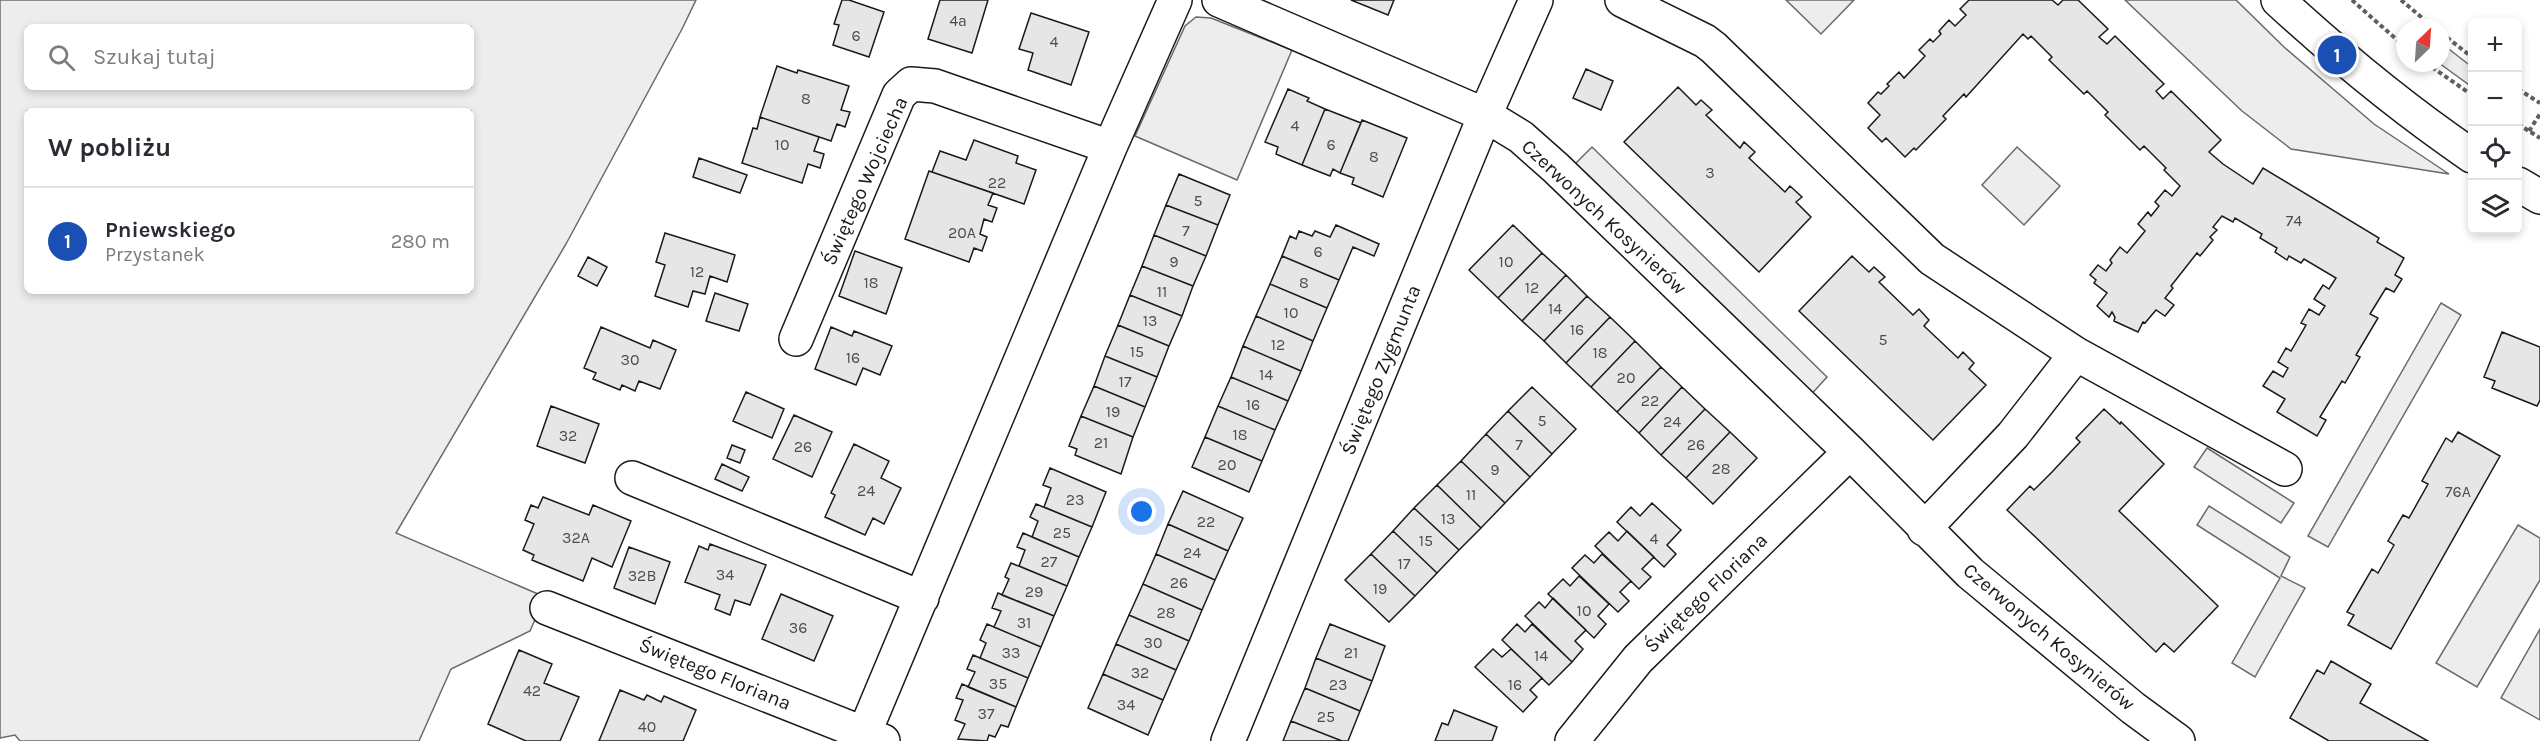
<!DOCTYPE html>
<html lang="pl">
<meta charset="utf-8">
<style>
:root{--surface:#fff;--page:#f2f2f3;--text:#2b2b33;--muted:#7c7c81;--line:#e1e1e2;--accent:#c62828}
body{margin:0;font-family:Karla,sans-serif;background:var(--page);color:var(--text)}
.controls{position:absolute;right:18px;top:18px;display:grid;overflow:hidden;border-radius:9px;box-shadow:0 3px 9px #0003}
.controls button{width:54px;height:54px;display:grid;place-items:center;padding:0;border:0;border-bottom:2px solid var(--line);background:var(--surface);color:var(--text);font:30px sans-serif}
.compass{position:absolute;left:2396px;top:18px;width:54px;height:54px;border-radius:50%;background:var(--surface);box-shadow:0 3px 9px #0003;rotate:25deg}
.you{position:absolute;left:1142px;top:512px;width:21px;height:21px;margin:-15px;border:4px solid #fff;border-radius:50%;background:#1a73e8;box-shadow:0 0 0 9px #1a73e833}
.badge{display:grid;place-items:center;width:39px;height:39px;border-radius:50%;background:var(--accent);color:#fff;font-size:20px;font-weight:700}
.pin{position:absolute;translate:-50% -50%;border:3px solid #fff;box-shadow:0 2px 6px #0006}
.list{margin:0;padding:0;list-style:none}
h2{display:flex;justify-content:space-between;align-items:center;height:78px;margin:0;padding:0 24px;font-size:26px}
h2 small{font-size:20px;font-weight:400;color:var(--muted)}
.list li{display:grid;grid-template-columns:39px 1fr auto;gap:18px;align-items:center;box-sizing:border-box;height:108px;padding:0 24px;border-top:2px solid var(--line)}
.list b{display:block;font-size:22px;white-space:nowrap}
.list p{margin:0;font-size:20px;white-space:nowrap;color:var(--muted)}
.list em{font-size:20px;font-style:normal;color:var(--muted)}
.icon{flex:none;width:33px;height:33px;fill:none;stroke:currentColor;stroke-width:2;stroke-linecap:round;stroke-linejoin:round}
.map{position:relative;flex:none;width:2540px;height:741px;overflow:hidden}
.search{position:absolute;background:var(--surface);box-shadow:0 3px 9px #0003;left:24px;top:24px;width:450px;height:66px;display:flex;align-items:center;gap:15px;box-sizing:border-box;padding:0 21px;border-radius:9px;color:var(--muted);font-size:22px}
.panel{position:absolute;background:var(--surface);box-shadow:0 3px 9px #0003;left:24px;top:108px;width:450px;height:186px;border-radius:9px}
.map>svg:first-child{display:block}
.built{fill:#ededed;stroke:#6a6a6a;stroke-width:1.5;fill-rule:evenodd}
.building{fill:#e6e6e6;stroke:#1a1a1a;stroke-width:1.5}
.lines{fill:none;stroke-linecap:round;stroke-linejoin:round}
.minor-casing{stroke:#1a1a1a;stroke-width:36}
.path{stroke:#5f5f5f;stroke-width:4;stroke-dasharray:4.5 3;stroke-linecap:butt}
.minor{stroke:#fff;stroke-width:33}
.labels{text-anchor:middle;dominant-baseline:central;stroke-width:4.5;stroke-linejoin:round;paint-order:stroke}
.number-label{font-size:16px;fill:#4d4d4d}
.street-label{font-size:20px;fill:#1a1a1a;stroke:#fff}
</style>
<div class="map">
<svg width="2540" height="741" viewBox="0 0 2540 741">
<rect width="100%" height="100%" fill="#fff"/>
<path class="built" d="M0 0H696L682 29 566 244 396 533 545 597 530 631 451 669 419 741H20L15 735 0 738ZM27 27H471V87H27ZM27 111H471V291H27Z
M1786 0H1854L1821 34Z
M2125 0H2236L2284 47 2374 124 2449 174 2291 149 2242 111Z
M1196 17 1211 18 1292 50 1237 180 1135 136 1185 26Z
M2441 43 2472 67V87L2439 63Z
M1592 147 1827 377 1808 398 1572 167Z
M2017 147 2060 186 2024 225 1982 185Z
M2441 303 2461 315 2328 547 2308 536Z
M2207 448 2294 503 2281 523 2194 467Z
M2209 506 2290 557 2281 576 2305 588 2255 677 2232 663 2280 578 2197 525Z
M2518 525 2540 538V580L2477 687 2436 663Z
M2540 629V720L2501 698Z"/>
<path class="building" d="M842 0H849L884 12 869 57 833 45 839 25 834 24Z
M940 0H988L972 53 928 39Z
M1351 0H1394L1388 15Z
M1969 0H2052L2058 5 2063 0H2078L2108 29 2099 37 2107 44 2115 36 2164 84 2156 91 2163 99 2171 91 2221 140 2209 152 2223 164 2253 184 2263 168 2379 238 2377 242 2404 258 2395 275 2402 279 2394 292 2386 288 2370 314 2378 318 2356 355 2360 357 2345 383 2342 381 2320 417 2326 420 2317 436 2277 412 2285 399 2263 386 2273 371 2283 377 2288 368 2278 362 2286 348 2291 351 2306 325 2301 323 2309 309 2319 315 2325 306 2314 299 2323 285 2329 289 2336 278 2304 259 2301 263 2289 256 2287 260 2275 252 2277 248 2260 238 2262 234 2235 218 2233 222 2222 216 2213 227 2217 230 2210 237 2213 240 2200 256 2197 253 2171 286 2173 288 2165 298 2174 305 2165 316 2156 310 2145 323 2143 322 2138 332 2114 321 2115 317 2112 312 2109 317 2097 306 2107 293 2094 283 2096 280 2090 275 2098 265 2106 271 2112 263 2110 260 2120 247 2127 253 2145 231 2138 224 2148 212 2151 216 2159 206 2155 202 2165 190 2172 196 2180 186 2164 170 2166 168 2144 146 2140 150 2105 115 2108 112 2087 91 2084 94 2049 60 2052 57 2031 36 2028 39 2023 34 1966 97 1964 94 1943 116 1946 119 1916 150 1914 148 1905 157 1886 138 1882 142 1868 128 1880 115 1868 103 1878 92 1881 94 1889 86 1887 84 1899 72 1904 78 1925 56 1919 50 1930 39 1933 42 1941 34 1939 31 1949 20 1955 26 1966 15 1960 9Z
M1031 13 1089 32 1071 85 1028 70 1033 53 1019 49Z
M777 66 797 73 798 70 849 86 841 110 850 112 845 127 837 124 831 141 760 117Z
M1586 69 1613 81 1601 110 1573 98Z
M1678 87 1696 105 1701 100 1712 110 1706 115 1740 148 1744 142 1755 152 1749 158 1785 192 1790 186 1802 197 1796 202 1811 217 1759 272 1624 142Z
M1288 89 1309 98 1307 101 1325 109 1302 165 1276 154 1278 147 1265 142Z
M1325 109 1361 123 1340 173 1333 169 1330 176 1302 165Z
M760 117 819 137 814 151 824 154 820 168 808 164 802 183 742 163 753 128 757 129Z
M1362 120 1407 138 1383 197 1352 184 1354 178 1340 173Z
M974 140 1018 156 1016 163 1036 170 1024 204 932 172 940 151 966 160Z
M699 158 747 175 740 193 693 177Z
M929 171 993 193 988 205 997 208 992 222 984 219 980 234 987 237 982 251 974 248 969 262 905 239Z
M1179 174 1230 195 1218 225 1166 205Z
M1166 205 1218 225 1206 256 1154 235Z
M1336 225 1379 244 1374 256 1353 247 1339 280 1282 256 1290 236 1296 239 1299 231 1312 236 1315 231 1330 237Z
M1513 225 1542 253 1498 298 1469 270Z
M665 233 735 255 727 282 710 276 705 294 693 291 688 307 655 296 665 265 656 262Z
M1154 235 1206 256 1193 286 1142 266Z
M855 251 902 268 886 314 839 296Z
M1542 253 1566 275 1522 321 1498 298Z
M1282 256 1339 280 1327 308 1270 284Z
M1852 256 1869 272 1874 267 1885 277 1879 282 1913 315 1919 309 1929 320 1924 326 1958 358 1963 352 1974 363 1969 369 1986 385 1933 440 1799 311Z
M588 257 607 267 597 286 578 276Z
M1142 266 1193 286 1182 316 1130 295Z
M1566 275 1587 296 1544 341 1522 321Z
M1270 284 1327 308 1313 341 1256 316Z
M715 293 748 304 739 331 706 321Z
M1130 295 1182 316 1169 346 1118 325Z
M1587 296 1610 317 1566 363 1544 341Z
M1256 316 1313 341 1301 371 1243 346Z
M1610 317 1635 341 1591 387 1566 363Z
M1118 325 1169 346 1157 377 1105 356Z
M601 327 650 348 653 340 676 350 660 389 639 381 635 391 622 385 620 390 593 379 596 373 584 368Z
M831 327 852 336 854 331 892 346 880 375 863 368 856 385 815 369Z
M2502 332 2540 347V400L2537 406 2492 388 2495 381 2484 377Z
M1635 341 1661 367 1617 412 1591 387Z
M1243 346 1301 371 1288 401 1231 377Z
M1105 356 1157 377 1145 407 1094 386Z
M1661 367 1682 387 1639 433 1617 412Z
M1231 377 1288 401 1275 430 1218 406Z
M1094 386 1145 407 1133 437 1081 416Z
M1532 387 1576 429 1552 454 1508 411Z
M1682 387 1705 409 1661 455 1639 433Z
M746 392 784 409 772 438 733 421Z
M551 406 599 424 585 463 537 446Z
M1218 406 1275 430 1262 461 1205 437Z
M1705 409 1730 432 1686 478 1661 455Z
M2104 409 2120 424 2121 422 2164 464 2119 511 2218 606 2174 652 2164 643 2156 652 2007 510 2030 486 2034 490 2052 472 2080 442 2076 438Z
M1508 411 1552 454 1530 477 1486 434Z
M794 415 832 432 812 477 773 459Z
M1081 416 1133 437 1121 474 1075 455 1077 449 1069 446Z
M1730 432 1757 458 1713 504 1686 478Z
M2458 432 2500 456 2391 649 2348 625 2354 615 2347 612 2372 569 2378 573 2394 545 2388 541 2403 515 2409 518 2428 484 2422 481 2446 438 2452 442Z
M1486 434 1530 477 1505 503 1461 461Z
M1205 437 1262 461 1249 492 1192 467Z
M854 444 889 461 881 478 901 488 884 524 873 518 865 535 825 517 835 495 831 493Z
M732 445 745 450 740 463 727 458Z
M1461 461 1505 503 1481 528 1437 485Z
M722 464 749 477 742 491 715 479Z
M1050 468 1106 492 1092 527 1044 507 1051 488 1043 485Z
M1437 485 1481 528 1459 550 1414 508Z
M1183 491 1243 518 1228 551 1168 524Z
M543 497 589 515 593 505 631 521 612 567 592 558 583 581 532 560 534 555 523 550 534 524 525 520 531 505 538 508Z
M1652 503 1681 530 1667 545 1676 554 1664 567 1617 522 1631 507 1640 516Z
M1036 504 1092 527 1079 557 1032 537 1038 521 1030 517Z
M1414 508 1459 550 1437 573 1393 531Z
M1168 524 1228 551 1215 580 1156 554Z
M1393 531 1437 573 1415 596 1371 554Z
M1627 531 1654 557 1642 569 1651 577 1639 589 1595 546 1609 532 1618 541Z
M1023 533 1079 557 1067 586 1019 566 1025 550 1017 547Z
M710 544 766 565 750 605 735 600 730 615 715 609 720 595 685 582 699 546 708 550Z
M629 547 670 562 655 604 614 588Z
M1156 554 1215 580 1202 610 1143 584Z
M1371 554 1415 596 1389 622 1345 580Z
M1602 554 1631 581 1620 592 1629 601 1618 612 1572 568 1585 555 1594 563Z
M1011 563 1067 586 1054 616 1002 595 1009 579 1005 577Z
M1579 576 1609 604 1598 616 1606 624 1594 638 1548 594 1563 579 1570 586Z
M1143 584 1202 610 1189 641 1129 615Z
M998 593 1054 616 1041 647 994 627 1001 611 992 608Z
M781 594 833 616 814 661 762 639Z
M1553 598 1586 630 1575 641 1583 649 1572 662 1525 616 1539 602 1545 608Z
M1129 615 1189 641 1176 670 1116 644Z
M987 624 1041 647 1028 678 980 658 986 643 980 640Z
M1330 624 1385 646 1372 681 1316 658Z
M1517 624 1525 632 1532 624 1572 662 1549 685 1502 640Z
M1116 644 1176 670 1163 700 1103 674Z
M1493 649 1502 657 1511 649 1542 678 1530 690 1537 697 1523 712 1475 667Z
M519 650 552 664 544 683 579 697 560 741H526L488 724Z
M973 655 1028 678 1016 707 968 687 975 672 967 669Z
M1316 658 1372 681 1360 711 1305 688Z
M2331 661 2371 684 2360 703 2428 741H2329L2290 718 2317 670 2324 674Z
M1103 674 1163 700 1148 735 1088 708Z
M962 684 1016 707 1008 727 1001 725 995 737 989 735 987 741 958 739 965 724 955 720 963 700 956 698Z
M1305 688 1360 711 1348 741H1342L1291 721Z
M620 690 644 700 647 695 661 702 664 696 696 710 683 741H599Z
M1454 710 1497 727 1492 741H1435L1442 723 1448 725Z
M1291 721 1342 741H1283Z"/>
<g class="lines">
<defs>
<path id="minor" d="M1219 0 1485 115 1521 137 1556 168 1850 452 1970 573 2133 708 2178 741
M1622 0 1705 41 1714 48 1932 259 2076 354 2285 469
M2278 0C2340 57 2403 109 2472 156
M2518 184 2540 197
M796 339 899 95 911 84 935 86 1110 147
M632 478 922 598
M1924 529 2013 435 2076 354
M547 608 883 741
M861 741 1110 147 1175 0
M1228 741 1485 115 1536 0
M1572 741 1638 659 1850 452"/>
</defs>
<use href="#minor" class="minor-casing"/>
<path class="path" d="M2352 0 2405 47
M2401 0 2433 27
M2441 33 2472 57
M2426 63 2472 95
M2518 89 2540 103
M2518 124 2540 138
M2529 131 2540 114"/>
<use href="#minor" class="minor"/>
</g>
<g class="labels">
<g class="number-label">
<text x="958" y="20">4a</text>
<text x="856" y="35">6</text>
<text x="1054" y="41">4</text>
<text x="806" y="98">8</text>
<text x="1295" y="125">4</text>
<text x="782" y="144">10</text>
<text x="1331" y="144">6</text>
<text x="1374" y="156">8</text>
<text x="1710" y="172">3</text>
<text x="997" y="182">22</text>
<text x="1198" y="200">5</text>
<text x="2294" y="220">74</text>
<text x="1186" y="230">7</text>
<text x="962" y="232">20A</text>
<text x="1318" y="251">6</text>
<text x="1174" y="261">9</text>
<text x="1506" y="261">10</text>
<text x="697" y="271">12</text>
<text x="871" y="282">18</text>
<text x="1304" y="282">8</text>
<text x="1532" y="287">12</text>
<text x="1162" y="291">11</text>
<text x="1555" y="308">14</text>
<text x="1291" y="312">10</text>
<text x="1150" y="320">13</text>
<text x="1577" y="329">16</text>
<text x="1883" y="339">5</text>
<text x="1278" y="344">12</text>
<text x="1137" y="351">15</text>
<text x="1600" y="352">18</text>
<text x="853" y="357">16</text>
<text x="630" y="359">30</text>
<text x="1266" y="374">14</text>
<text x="1626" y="377">20</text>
<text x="1125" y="381">17</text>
<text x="1650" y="400">22</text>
<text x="1253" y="404">16</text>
<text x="1113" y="411">19</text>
<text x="1542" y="420">5</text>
<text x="1672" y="421">24</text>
<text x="1240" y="434">18</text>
<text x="568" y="435">32</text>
<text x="1101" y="442">21</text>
<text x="1519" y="444">7</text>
<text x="1696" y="444">26</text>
<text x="803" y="446">26</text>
<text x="1227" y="464">20</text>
<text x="1721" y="468">28</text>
<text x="1495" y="469">9</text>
<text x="866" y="490">24</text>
<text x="2458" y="491">76A</text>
<text x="1471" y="494">11</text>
<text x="1075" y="499">23</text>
<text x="1448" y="518">13</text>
<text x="1206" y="521">22</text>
<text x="1062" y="532">25</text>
<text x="576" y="537">32A</text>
<text x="1654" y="538">4</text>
<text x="1426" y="540">15</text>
<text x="1192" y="552">24</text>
<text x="1049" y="561">27</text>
<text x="1404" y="563">17</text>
<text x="725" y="574">34</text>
<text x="642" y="575">32B</text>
<text x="1179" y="582">26</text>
<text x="1380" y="588">19</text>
<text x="1034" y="591">29</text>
<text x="1584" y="610">10</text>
<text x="1166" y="612">28</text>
<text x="1024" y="622">31</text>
<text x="798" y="627">36</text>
<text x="1153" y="642">30</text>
<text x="1011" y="652">33</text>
<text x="1351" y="652">21</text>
<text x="1541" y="655">14</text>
<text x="1140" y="672">32</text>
<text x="998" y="683">35</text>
<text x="1338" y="684">23</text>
<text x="1515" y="684">16</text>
<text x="532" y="690">42</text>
<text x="1126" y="704">34</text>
<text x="986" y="713">37</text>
<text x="1326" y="716">25</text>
<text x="647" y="726">40</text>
</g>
<g class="street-label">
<text transform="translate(865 181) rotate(-66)">Świętego Wojciecha</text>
<text transform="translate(1604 217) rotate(43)">Czerwonych Kosynierów</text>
<text transform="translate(1381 370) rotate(-68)">Świętego Zygmunta</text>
<text transform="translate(1706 593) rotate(-44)">Świętego Floriana</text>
<text transform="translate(2049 637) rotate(40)">Czerwonych Kosynierów</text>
<text transform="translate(715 674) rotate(22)">Świętego Floriana</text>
</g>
</g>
</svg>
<div class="controls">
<button>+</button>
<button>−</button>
<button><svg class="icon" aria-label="locate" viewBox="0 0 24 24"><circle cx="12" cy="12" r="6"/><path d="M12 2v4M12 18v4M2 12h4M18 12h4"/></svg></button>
<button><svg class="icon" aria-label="layers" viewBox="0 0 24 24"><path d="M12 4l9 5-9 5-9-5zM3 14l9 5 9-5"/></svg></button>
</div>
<svg class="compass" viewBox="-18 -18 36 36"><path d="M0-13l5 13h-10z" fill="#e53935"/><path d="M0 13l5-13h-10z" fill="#7c7c81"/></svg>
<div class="you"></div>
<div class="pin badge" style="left:2337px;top:55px;background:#1a4fb4">1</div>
<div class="search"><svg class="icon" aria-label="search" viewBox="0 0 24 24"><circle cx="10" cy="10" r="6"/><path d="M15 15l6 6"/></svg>Szukaj tutaj</div>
<section class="panel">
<h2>W pobliżu<small></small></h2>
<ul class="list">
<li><span class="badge" style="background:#1a4fb4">1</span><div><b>Pniewskiego</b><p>Przystanek</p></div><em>280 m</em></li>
</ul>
</section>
</div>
